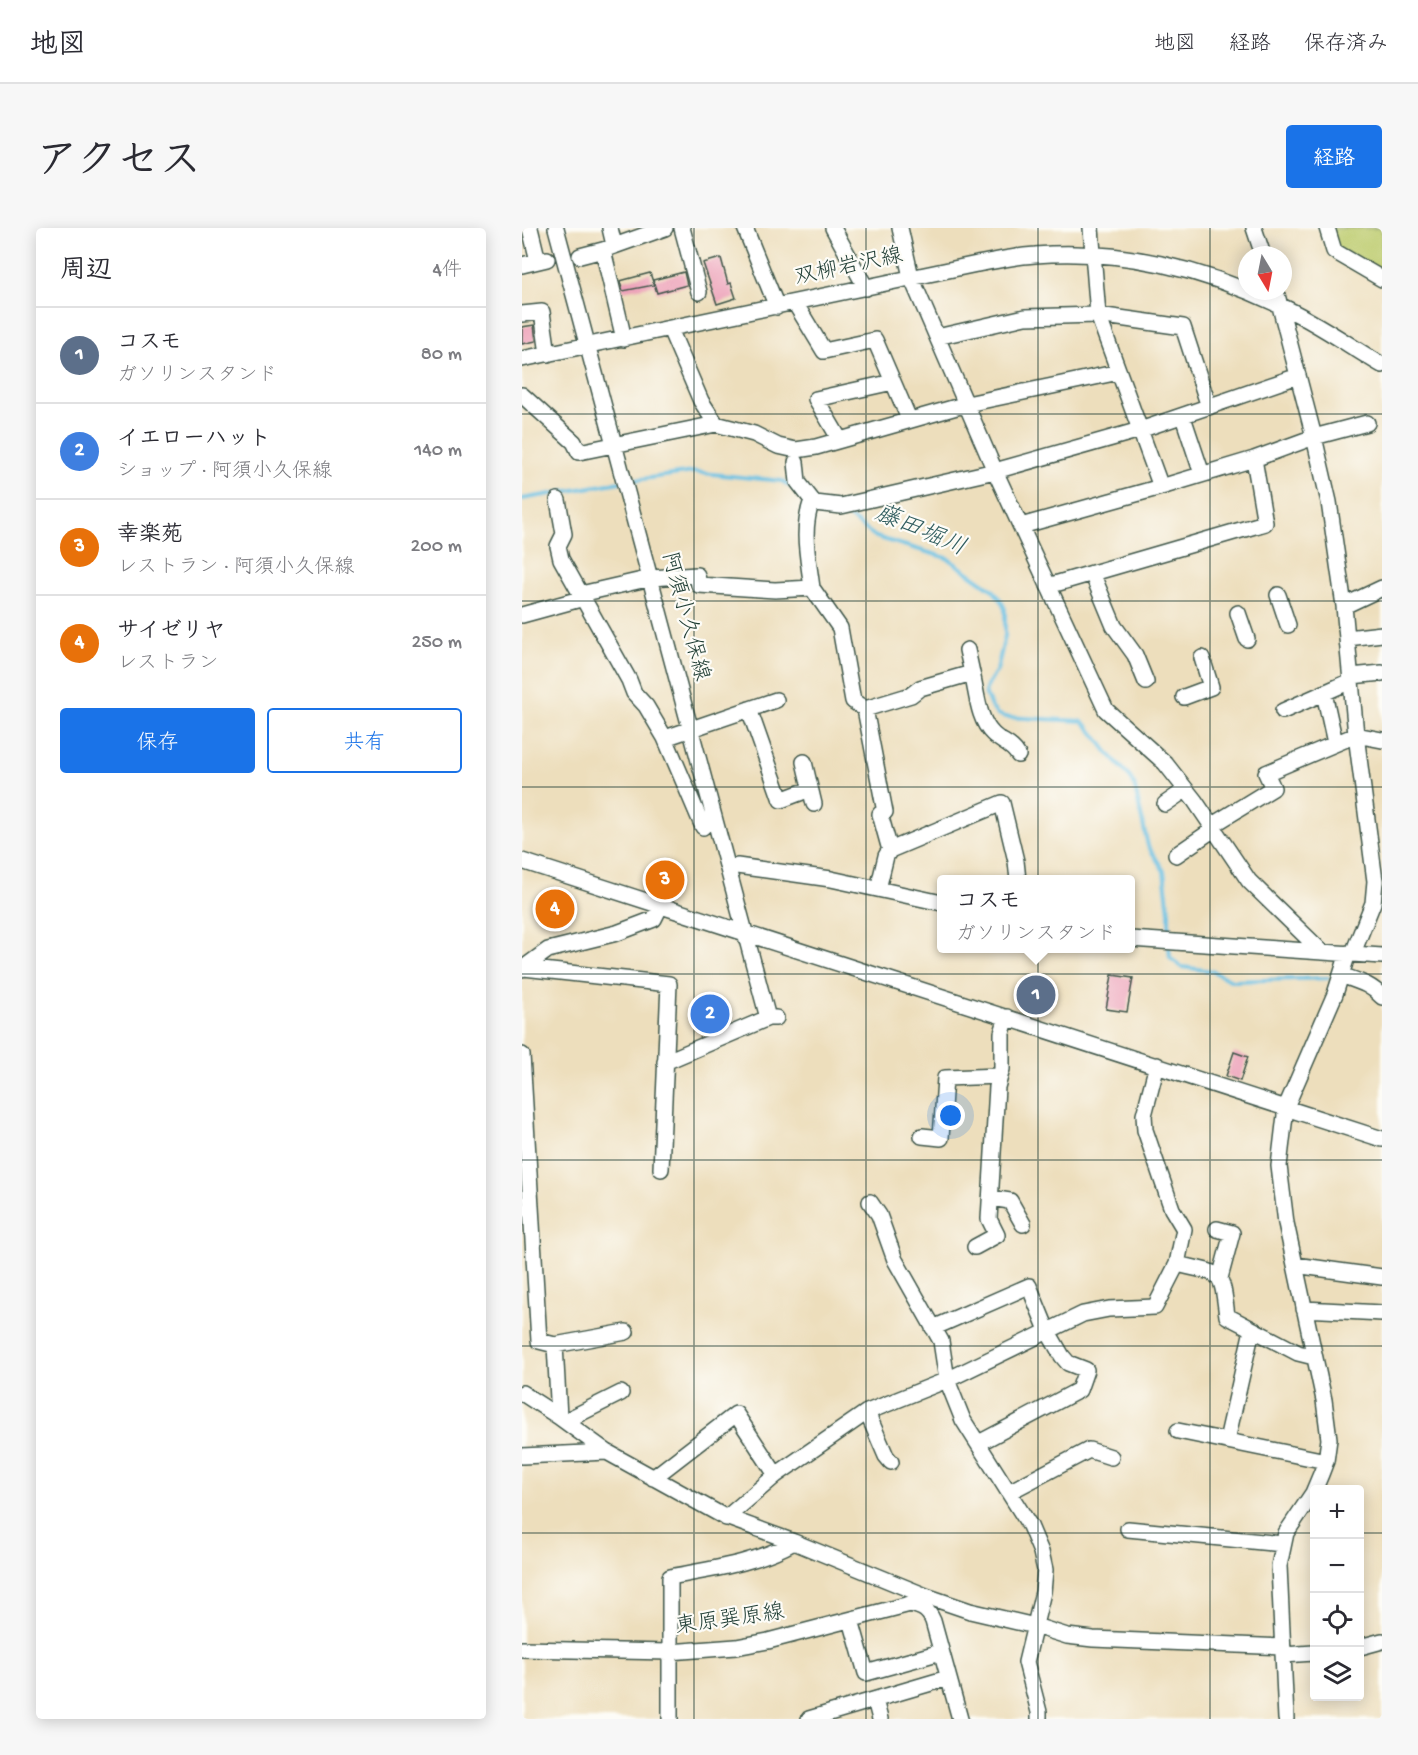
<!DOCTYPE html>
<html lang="ja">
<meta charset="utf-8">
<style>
:root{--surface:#fff;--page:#f7f7f7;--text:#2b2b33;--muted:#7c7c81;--line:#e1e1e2;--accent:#1a73e8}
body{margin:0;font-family:"Gochi Hand","Klee One",sans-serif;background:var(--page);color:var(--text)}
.controls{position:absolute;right:18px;bottom:18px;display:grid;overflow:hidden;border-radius:6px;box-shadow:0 3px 15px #0003}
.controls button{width:54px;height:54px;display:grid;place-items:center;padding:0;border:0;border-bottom:2px solid var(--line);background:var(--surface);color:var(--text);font:30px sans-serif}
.compass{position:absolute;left:716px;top:18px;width:54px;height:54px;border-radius:50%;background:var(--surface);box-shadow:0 3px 15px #0003;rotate:170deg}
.you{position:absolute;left:429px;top:888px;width:21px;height:21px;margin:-15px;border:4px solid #fff;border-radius:50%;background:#1a73e8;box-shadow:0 0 0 9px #1a73e833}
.badge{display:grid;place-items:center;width:39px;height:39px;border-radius:50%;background:var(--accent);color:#fff;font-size:20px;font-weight:700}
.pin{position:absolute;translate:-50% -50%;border:3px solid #fff;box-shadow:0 2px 6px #0006}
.popup{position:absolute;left:415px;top:647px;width:198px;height:78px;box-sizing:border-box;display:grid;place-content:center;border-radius:6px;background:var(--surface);filter:drop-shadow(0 2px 4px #0005);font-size:20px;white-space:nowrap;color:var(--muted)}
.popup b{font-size:22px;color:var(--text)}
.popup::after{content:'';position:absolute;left:50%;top:100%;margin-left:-12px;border:12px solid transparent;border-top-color:var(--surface)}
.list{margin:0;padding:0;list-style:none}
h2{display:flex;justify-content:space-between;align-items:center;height:78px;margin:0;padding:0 24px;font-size:26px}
h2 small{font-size:20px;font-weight:400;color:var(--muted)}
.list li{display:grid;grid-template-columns:39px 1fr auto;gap:18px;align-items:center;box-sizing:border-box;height:96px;padding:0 24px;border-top:2px solid var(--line)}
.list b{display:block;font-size:22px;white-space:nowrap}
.list p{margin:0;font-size:20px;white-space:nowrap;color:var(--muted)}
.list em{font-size:20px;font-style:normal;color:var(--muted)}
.actions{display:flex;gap:12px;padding:18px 24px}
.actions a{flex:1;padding:14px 0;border:2px solid var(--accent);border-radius:6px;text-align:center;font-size:21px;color:var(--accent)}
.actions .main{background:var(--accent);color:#fff}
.icon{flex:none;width:33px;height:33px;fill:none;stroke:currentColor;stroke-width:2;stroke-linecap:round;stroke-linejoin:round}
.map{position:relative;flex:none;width:860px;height:1491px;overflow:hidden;border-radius:6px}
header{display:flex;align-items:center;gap:36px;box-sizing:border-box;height:84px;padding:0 30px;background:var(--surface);border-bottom:2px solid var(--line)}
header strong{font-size:28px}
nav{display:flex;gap:33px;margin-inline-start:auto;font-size:21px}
.intro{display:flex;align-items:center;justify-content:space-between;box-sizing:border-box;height:144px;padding:0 36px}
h1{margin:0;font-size:42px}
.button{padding:15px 27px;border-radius:6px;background:var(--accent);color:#fff;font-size:21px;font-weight:700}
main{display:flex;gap:36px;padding:0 36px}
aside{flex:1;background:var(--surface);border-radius:6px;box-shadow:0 3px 15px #0003}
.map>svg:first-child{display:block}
.green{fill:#becc6f;stroke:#6e8452;stroke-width:1.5}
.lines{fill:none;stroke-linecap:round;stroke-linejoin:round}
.stream{stroke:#63bee1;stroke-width:4}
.building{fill:#ec9cb5}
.minor-casing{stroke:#3e5548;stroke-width:18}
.minor{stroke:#fff;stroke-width:15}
.grid{fill:none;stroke:#1f3d34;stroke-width:1.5;stroke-opacity:0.55}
.labels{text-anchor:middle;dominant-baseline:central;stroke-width:4.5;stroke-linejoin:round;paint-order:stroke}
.street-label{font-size:22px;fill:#1f3d34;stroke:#fdfcf7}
.water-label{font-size:24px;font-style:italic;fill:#305d5f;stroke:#fdfcf7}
</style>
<header>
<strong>地図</strong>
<nav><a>地図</a><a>経路</a><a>保存済み</a></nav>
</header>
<div class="intro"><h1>アクセス</h1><a class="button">経路</a></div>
<main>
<aside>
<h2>周辺<small>4件</small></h2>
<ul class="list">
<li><span class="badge" style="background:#5c6f8a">1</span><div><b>コスモ</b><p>ガソリンスタンド</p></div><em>80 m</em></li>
<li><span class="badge" style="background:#3f7fe0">2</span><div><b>イエローハット</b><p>ショップ · 阿須小久保線</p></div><em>140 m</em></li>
<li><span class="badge" style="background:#e8710a">3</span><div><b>幸楽苑</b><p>レストラン · 阿須小久保線</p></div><em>200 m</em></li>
<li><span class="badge" style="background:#e8710a">4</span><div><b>サイゼリヤ</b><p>レストラン</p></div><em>250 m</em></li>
</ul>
<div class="actions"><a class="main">保存</a><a>共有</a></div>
</aside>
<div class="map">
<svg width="860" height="1491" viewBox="0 0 860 1491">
<rect width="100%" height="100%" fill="#fdfcf7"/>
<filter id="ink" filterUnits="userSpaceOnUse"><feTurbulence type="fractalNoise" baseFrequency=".0167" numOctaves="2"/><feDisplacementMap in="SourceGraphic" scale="12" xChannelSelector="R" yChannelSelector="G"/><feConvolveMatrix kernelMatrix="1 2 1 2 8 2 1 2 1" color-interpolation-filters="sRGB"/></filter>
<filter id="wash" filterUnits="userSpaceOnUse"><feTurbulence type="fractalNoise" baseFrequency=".008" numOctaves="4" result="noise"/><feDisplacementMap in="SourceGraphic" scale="24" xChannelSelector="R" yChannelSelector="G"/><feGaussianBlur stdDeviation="1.35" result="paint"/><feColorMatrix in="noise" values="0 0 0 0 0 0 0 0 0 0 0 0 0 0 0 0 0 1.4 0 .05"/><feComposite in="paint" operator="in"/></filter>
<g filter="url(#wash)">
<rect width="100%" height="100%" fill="#eddebc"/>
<path class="green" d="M805 0H860V51L812 23Z"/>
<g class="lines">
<path class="stream" d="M106 253 171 244 260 253 274 262
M0 271 98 254
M316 284 327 289 354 309 425 330 471 362 478 371 483 381V408L475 442 466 456 463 464 469 479 475 486 483 489 560 493C571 502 578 515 587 526 596 537 606 544 612 556L626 618 642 643 647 684V711
M647 718 648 730 660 739 690 743 710 753 806 750"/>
</g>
<g id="blocks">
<path class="building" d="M199 30 206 56 209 55 214 70 195 76 181 35Z
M162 44 165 57 135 65 131 52Z
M128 45 132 57 101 63 98 53Z
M12 97 14 113 0 116V99Z
M590 747 611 750 605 784 584 781Z
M712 824 726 829 718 853 704 848Z"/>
</g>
</g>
<g filter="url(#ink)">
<use href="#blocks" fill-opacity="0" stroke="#3e5548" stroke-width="1.5"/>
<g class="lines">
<defs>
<path id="minor" d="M8 0 16 33
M34 0 246 790
M88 0 92 17
M160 0 177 64
M223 0 255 79
M311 0 344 60
M378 0 389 49 473 243 584 482 643 535 673 573 727 653 799 723
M569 0 576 87 639 259
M732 0 741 27
M805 0 812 23 860 51
M81 22 102 111
M58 28 81 22 143 0
M0 37 25 31
M754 63 792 209 807 274 822 378 834 507 853 653 851 675 831 725
M273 75 302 123 353 112 387 191
M0 86 20 84 26 126
M148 101 179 173 194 196
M415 109 503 89 576 87 661 99 687 179
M0 131 455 36C474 33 494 28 513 27 597 20 682 41 757 77 793 93 826 117 860 137
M0 167 52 214 57 224 194 196 232 206 256 218 274 222 294 219 445 176 597 144
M661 189 680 246
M318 212 294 171 371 154
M274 234 276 254 290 272C279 303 286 328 290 360
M36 272 42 306 36 318 39 331 107 452 112 465 124 478 143 510 181 599
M290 272 293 275 319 278 473 243 618 202 776 148
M499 298 639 259 732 231 792 209 845 195
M570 345 592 398 613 427 624 454
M526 358 743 295 732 231
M59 366 129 350 175 347 177 357 253 362 290 360 318 400 331 473 343 481 389 467 398 460 450 445C455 465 456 492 471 506 480 515 490 516 496 527
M756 367 766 397
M822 378 860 360
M716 385 725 411
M0 387 62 370
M825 410 860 406
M445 422 450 445
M829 448 860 445
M802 465 813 515
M662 469 689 459 680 430
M227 481 259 572 288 561
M343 481 363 584 358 586 368 622
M761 483 829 453
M143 510 254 472
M282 534 292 576
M643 576 663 562
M689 598 751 560 744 545 834 507 860 512
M654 627 692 601
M0 633 860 911
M215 638 309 651 420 675
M356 661 364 628 368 622 480 575 494 633 496 652
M608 711 860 728
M2 740 147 756 139 941
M0 741 26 722 95 705 132 691 139 677
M819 747C835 753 849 756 860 769
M0 827 17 1113 33 1117 104 1104
M143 834 246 790H254
M635 837 622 887 623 902 650 981 662 1001 655 1036C701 1047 699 1040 705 1088L776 1125 792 1129
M400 908 419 910 423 850 478 848
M468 970 488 973 501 996
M348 974 357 987 373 1032 419 1113 425 1152 441 1192 508 1298 519 1324 523 1342 521 1364 504 1434 517 1484V1491
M695 1001 710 1005 698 1050
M453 1019 475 1007 467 991 475 859 480 841V805L485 789
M773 1037 860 1049
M782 1081 860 1085
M411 1100 507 1058 525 1102 540 1128 546 1135 564 1142 557 1162 457 1215
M33 1117 37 1189
M0 1165 37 1189 85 1224 201 1288 272 1314 404 1368 448 1383 513 1398 545 1408 571 1411 761 1419
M345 1184 364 1228 369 1234
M43 1193 99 1165
M656 1203 804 1233
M705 1212 730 1102
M0 1228 85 1224
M131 1250 214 1186 254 1247
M487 1264 567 1222 589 1229
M204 1290 254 1247 345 1184 425 1152 561 1086 587 1081 633 1079 655 1036
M606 1301 761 1316
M329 1392 344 1445 419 1424
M838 1419 860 1413
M0 1421 147 1424 214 1419 246 1413 388 1376C400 1379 406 1381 411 1393L438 1491
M761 1427 792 1425
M353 1472 358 1491
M148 1491V1349C190 1341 235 1335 272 1314
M287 1491 426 1450
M764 1491 757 1338 764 1305 791 1265 799 1246 804 1233 807 1211 802 1172 764 995 757 938 764 879 813 766 826 725"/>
</defs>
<use href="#minor" class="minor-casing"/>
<use href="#minor" class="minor"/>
</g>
</g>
<path class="grid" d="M172 0V1491M344 0V1491M516 0V1491M688 0V1491M0 186H860M0 373H860M0 559H860M0 746H860M0 932H860M0 1118H860M0 1305H792M838 1305H860"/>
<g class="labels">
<g class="street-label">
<text transform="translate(327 40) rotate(-12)">双柳岩沢線</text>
<text transform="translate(162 389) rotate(75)">阿須小久保線</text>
<text transform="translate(208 1393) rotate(-8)">東原巽原線</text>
</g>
<g class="water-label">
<text transform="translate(398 304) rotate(23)">藤田堀川</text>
</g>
</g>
</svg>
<div class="controls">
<button>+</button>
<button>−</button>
<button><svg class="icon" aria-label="locate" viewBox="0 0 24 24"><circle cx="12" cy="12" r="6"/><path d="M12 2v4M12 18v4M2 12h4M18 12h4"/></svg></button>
<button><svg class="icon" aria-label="layers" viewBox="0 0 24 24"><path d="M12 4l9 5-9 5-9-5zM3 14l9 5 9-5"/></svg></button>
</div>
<svg class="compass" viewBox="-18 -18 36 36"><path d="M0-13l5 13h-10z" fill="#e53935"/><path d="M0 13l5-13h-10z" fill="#7c7c81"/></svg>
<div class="you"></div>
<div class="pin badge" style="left:514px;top:767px;background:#5c6f8a">1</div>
<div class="popup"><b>コスモ</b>ガソリンスタンド</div>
<div class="pin badge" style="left:188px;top:786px;background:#3f7fe0">2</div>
<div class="pin badge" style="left:143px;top:652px;background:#e8710a">3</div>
<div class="pin badge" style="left:33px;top:681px;background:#e8710a">4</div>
</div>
</main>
